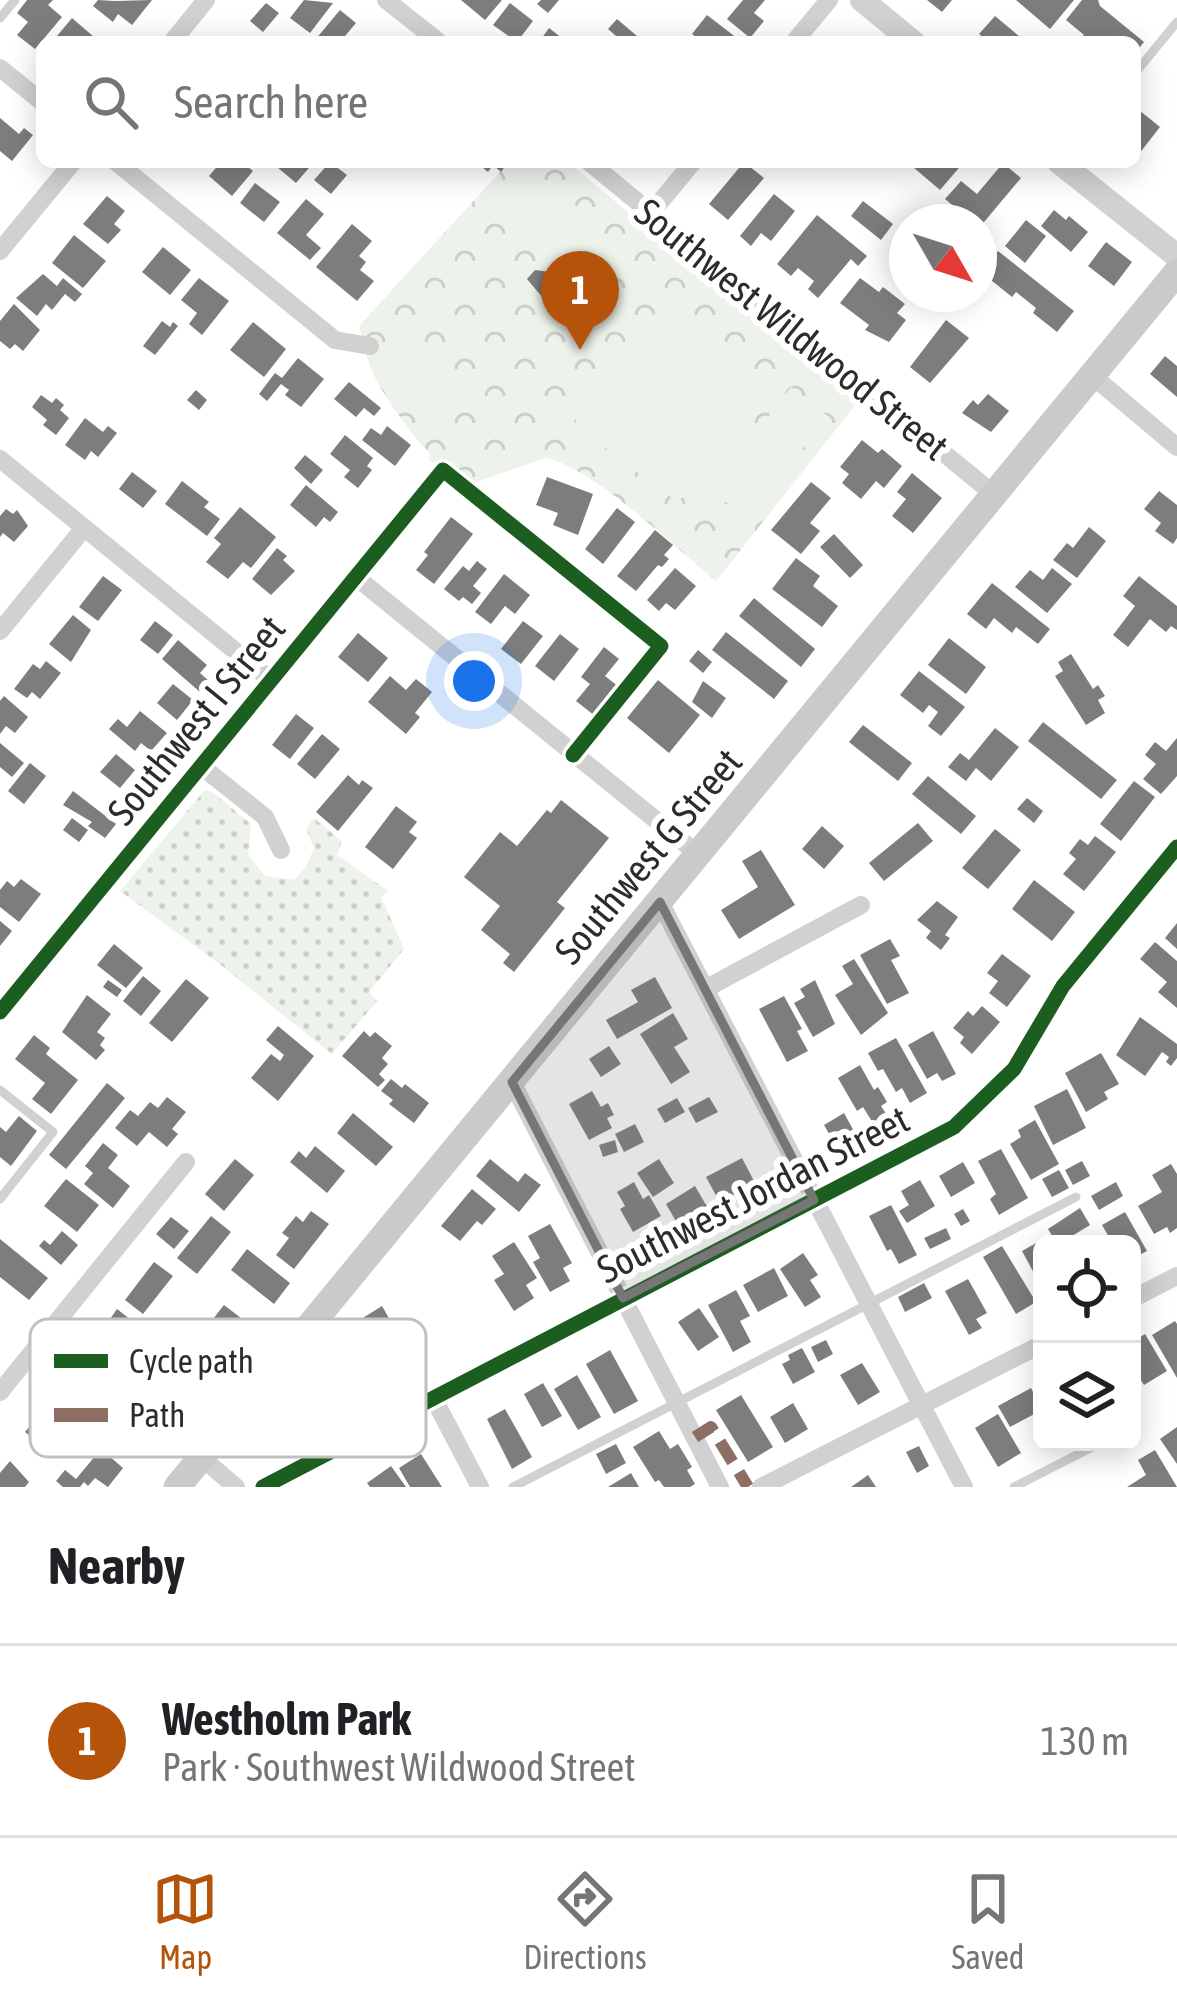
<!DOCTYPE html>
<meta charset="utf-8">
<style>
:root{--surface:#fff;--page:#f2f2f2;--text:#202124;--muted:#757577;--line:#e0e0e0;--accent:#b45309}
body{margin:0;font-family:"Asap Condensed",sans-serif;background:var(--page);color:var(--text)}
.controls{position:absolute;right:36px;bottom:36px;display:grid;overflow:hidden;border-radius:18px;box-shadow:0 6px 30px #0003}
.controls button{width:108px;height:108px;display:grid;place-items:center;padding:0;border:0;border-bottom:3px solid var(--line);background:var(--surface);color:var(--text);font:60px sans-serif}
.compass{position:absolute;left:889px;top:204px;width:108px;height:108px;border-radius:50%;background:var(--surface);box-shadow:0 6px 30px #0003;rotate:129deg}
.you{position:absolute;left:474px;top:681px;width:42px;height:42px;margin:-30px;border:9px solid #fff;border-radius:50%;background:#1a73e8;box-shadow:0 0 0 18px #1a73e833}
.badge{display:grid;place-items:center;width:78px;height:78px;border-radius:50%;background:var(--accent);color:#fff;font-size:39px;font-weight:700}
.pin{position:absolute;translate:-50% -99px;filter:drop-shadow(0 3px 6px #0008)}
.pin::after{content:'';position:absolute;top:63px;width:42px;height:36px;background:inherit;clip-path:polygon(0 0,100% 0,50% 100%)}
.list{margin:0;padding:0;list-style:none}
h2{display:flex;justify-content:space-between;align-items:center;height:156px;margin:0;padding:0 48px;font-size:51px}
h2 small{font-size:39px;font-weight:400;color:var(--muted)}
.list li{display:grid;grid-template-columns:78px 1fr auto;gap:36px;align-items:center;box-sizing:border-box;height:192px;padding:0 48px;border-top:3px solid var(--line)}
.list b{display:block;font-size:45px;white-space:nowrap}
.list p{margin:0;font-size:39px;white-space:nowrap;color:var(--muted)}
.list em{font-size:39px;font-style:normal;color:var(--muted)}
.icon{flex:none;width:66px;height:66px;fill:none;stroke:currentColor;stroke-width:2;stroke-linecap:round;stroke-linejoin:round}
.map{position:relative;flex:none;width:1177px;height:1487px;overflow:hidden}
.search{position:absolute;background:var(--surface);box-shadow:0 6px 30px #0003;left:36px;right:36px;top:36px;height:132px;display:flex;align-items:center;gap:30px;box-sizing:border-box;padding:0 42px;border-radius:18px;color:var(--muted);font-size:45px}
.sheet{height:348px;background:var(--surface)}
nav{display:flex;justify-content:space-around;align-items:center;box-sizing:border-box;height:168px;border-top:3px solid var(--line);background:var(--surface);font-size:33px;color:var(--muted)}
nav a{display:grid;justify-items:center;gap:6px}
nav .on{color:var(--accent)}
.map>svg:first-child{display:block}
.grass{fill:url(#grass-dots)}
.park{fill:url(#park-crowns)}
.garden{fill:#edf2eb}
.building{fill:#7d7d7d}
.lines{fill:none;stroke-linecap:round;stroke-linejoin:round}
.service{stroke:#d1d1d1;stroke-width:9}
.minor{stroke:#d1d1d1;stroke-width:18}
.tertiary{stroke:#d1d1d1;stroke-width:24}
.secondary{stroke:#cacaca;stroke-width:27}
.quiet{stroke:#8d6e63;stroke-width:12;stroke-dasharray:24 12;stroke-linecap:butt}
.cycleway-casing{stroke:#fff;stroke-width:22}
.cycleway{stroke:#1b5e20;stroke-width:15}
.marked{fill:#767676;fill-opacity:0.2;stroke:#767676;stroke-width:9;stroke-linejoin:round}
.labels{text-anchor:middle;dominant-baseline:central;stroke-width:12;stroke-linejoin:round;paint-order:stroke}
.street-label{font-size:39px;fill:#2c2c2c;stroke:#fff}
.key{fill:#fff;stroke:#c0c0c0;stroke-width:3}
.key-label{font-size:33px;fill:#2c2c2c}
</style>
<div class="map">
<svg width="1177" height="1487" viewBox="0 0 1177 1487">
<defs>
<pattern id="grass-dots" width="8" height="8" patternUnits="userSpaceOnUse" patternTransform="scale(3)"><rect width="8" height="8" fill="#edf2eb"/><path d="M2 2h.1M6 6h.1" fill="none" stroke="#cbd0ca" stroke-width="1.8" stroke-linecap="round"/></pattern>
<pattern id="park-crowns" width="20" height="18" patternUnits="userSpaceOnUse" patternTransform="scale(3)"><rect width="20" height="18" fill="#edf2eb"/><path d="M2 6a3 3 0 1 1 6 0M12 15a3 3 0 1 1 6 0" fill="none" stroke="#cbd0ca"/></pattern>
</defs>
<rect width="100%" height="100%" fill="#fff"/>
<path class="grass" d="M204 791H211L251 824 248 855 265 876 294 880 306 867 314 848 306 829 314 818 342 841 337 855 388 891 381 897 404 949 369 992 377 1001 332 1054 221 965 120 891Z"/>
<path class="park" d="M509 162H568L857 403 716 581C678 550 589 464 545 458L468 485 429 460V452C414 438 381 393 373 373 366 359 364 341 359 326Z"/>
<path class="garden" d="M523 162 602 227 570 266 491 200Z
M655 313C700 333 757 361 752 419 751 428 747 439 745 447L791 387 829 417 745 518 748 511 742 514 712 492 720 480 676 501 577 427 575 415Z
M404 353 457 396 433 428 379 383Z"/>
<path class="building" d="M27 0H53L48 5 62 17 35 49 17 35 28 22 17 13Z
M98 0 115 1 152 0 132 25 118 14 113 22 93 6Z
M304 0 333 3 310 33 290 18Z
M461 0H502L485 20Z
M541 0H559L548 13 537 4Z
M743 0H765L754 13 764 21 750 38 727 19Z
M927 0H952L942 12Z
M1016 0H1074L1050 29Z
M1082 0H1098L1100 6 1144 42 1135 53V42L1080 39 1084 35 1066 20Z
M266 3 279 13 263 32 250 21Z
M510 3 533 21 517 42 493 25Z
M340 10 356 23 340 42H317L315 40Z
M707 15 742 42H696L698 39 692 34Z
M995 16 1026 42H988L979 34Z
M72 18 94 37 91 42H52Z
M617 19 644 42H623L608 29Z
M549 28 567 42H539Z
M1139 110 1160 127 1135 159V115Z
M0 118 19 134 24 128 33 135 12 161 0 151Z
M221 162H242L253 171 232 196 209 176Z
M271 162H314L296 183Z
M330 162 347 175 331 194 314 180Z
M476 162H508L501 172 493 165 488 172Z
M744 162 764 178 728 220 709 204Z
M917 162H964L940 190 913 167Z
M1003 163 1021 178 979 228V222H961L958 220 963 214 945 199 961 181 977 194Z
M255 183 280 202 264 222 240 203Z
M774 194 795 211 771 241 761 233 751 246 740 236Z
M107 196 125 211 114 224 121 230 108 244 83 224Z
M306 199 324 214 306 235 321 248 310 260 277 233Z
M863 201 893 224 881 240 851 216Z
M1054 210 1066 220 1069 216 1088 232 1071 252 1041 226Z
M817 215 867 256 858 266 851 259 818 298 808 289 814 281 798 268 791 276 777 264Z
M1026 220 1046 236 1025 263 1005 246Z
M352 224 372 241 359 256 366 262 360 270 374 281 357 301 316 267Z
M74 235 106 261 83 288 52 263Z
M1106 242 1132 262 1114 286 1088 266Z
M163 247 191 270 170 295 142 272Z
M998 251 1074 311 1057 332 1033 313 1036 308 1016 292 1012 297 981 272Z
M535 270 550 272 556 286 543 298 527 279Z
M43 274 57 286 63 278 82 294 75 302 65 294 52 310 46 304 37 316 16 298Z
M199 278 229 301 202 335 189 324 197 313 181 300Z
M860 278 879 292 883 287 905 304 897 313 906 320 889 342 865 330 869 325 840 303Z
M14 304 40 330 23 351 15 344 10 349 0 341V321Z
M946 320 969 338 930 383 910 367Z
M162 321 170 327 173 322 178 326 155 355 143 346Z
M253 322 286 349 264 377 230 350Z
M1165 356 1177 366V397L1150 374Z
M298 358 324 379 301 407 285 395 289 390 281 384 267 401 259 394 275 373 282 378Z
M349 382 381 408 374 416 364 408 356 417 334 399Z
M196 390 207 400 199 410 187 400Z
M988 394 1009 411 991 432 962 413 973 400 978 405Z
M41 395 52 403 56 398 64 405 60 410 69 418 56 435 43 425 47 420 32 407Z
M85 418 103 432 108 426 117 433 98 457 91 451 85 460 65 445Z
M387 426 411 445 395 466 362 440 371 428 381 435Z
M345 435 373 458 367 466 372 470 358 488 344 477 350 470 330 454Z
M862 440 878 453 882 449 902 466 884 488 876 481 861 499 842 483 849 474 840 467Z
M305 455 323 470 311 484 294 468Z
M132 472 157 491 143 508 119 489Z
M912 473 942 498 913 533 892 516 906 499 897 492Z
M547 477 593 494 578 535 553 525 558 513 536 505Z
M182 481 209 502 204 507 220 519 207 536 165 504Z
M811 482 831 498 810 523 820 531 801 554 771 530Z
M306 485 338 512 330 522 324 517 316 527 290 505Z
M1159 491 1177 505V538L1173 544 1155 531 1161 523 1144 509Z
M240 507 276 537 251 568 243 562 228 579 206 562 221 544 214 538Z
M617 508 635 522 603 564 585 549Z
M6 509 13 514 17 510 28 526 14 542 3 533 0 537V516Z
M451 517 473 534 434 584 416 570 428 555 424 552Z
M1089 527 1106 541 1077 578 1053 560 1067 543 1073 548Z
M655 530 673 545 664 555 669 559 662 567 658 565 636 591 617 576Z
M834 534 863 565 850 578 820 547Z
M277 548 287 556 283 560 295 571 271 595 252 579Z
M796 558 820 576 813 586 838 606 822 627 772 589Z
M477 561 487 569 473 586 481 593 472 604 463 597 459 601 444 589 463 566 469 571Z
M675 568 696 586 675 610 666 603 659 611 647 600Z
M1052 568 1072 584 1047 613 1015 587 1030 570 1043 580Z
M504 574 530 595 515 614 505 606 491 624 475 612Z
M103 576 122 590 98 621 79 607Z
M1139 576 1177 606V630L1171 626 1166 632 1150 619 1128 647 1113 635 1135 606 1123 596Z
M992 583 1050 629 1038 644 1016 627 1012 633 994 618 986 629 967 614Z
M754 598 815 649 801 667 739 616Z
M73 615 91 630 71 662 49 644Z
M155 621 173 635 158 654 140 640Z
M523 621 543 636 521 664 501 649Z
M726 632 788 681 774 699 712 650Z
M358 633 388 658 368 682 338 657Z
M560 634 579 649 554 681 535 666Z
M949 638 986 667 966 694 928 665Z
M178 640 207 665 200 673 209 681 200 692 162 659Z
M604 647 619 659 605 676 619 687 595 716 576 701 590 684 581 677Z
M698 650 712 662 703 673 689 661Z
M1071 654 1093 689 1098 685 1105 696 1098 700 1105 713 1086 725 1055 676 1063 671 1058 662Z
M46 661 61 673 40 699 32 692 27 698 14 689 33 664 40 669Z
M919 671 965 707 941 736 928 726 938 712 929 705 923 713 900 695Z
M390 676 406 690 416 679 432 692 415 713 420 717 406 734 368 702Z
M658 680 700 715 669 753 627 718Z
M703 681 726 698 712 718 692 702Z
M173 684 193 700 177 720 157 703Z
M4 696 28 717 15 733 6 726 0 734V701Z
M140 711 167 733 151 751 141 743 135 751 109 729 118 719 127 727Z
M296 714 314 728 290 759 272 745Z
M1043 722 1117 780 1101 799 1028 741Z
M863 725 912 763 898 781 849 742Z
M995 728 1019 747 991 781 976 768 966 781 948 767 960 753 969 760Z
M322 734 340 749 315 779 297 764Z
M1177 738V776L1161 794 1143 779 1156 764 1145 755 1155 742 1166 751Z
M0 743 24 763 12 777 0 767Z
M116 754 135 770 120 788 100 772Z
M30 763 46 776 24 804 8 791Z
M348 775 359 785 362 780 373 788 338 831 316 812Z
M928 776 976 816 961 834 912 794Z
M1134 781 1155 797 1121 841 1100 824Z
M73 791 116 824 105 838 88 826 92 822 63 805Z
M1027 798 1043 811 1034 823 1017 809Z
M561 800 609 838 557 902 565 908 514 972 503 963 510 954 481 930 500 906 464 877 500 832 517 846 547 810 551 813Z
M396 806 417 822 409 832 417 838 393 869 365 847Z
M72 818 88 830 79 842 63 830Z
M918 823 933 841 884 881 869 863Z
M822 826 844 846 824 869 802 849Z
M995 829 1021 850 988 889 962 868Z
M1095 836 1116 852 1084 891 1063 874 1076 859 1069 853 1080 839 1088 845Z
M761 850 795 905 739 939 721 910 758 887 742 861Z
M21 879 41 894 19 922 0 907V890L7 881 14 887Z
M1034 880 1075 912 1052 941 1012 909Z
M937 901 958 917 945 935 950 938 941 950 926 938 931 931 917 920Z
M0 921 12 931 0 946Z
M1177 923V949L1165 938Z
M890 939 900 956 891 960 909 993 887 1004 860 955Z
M1155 942 1177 961V1008L1158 992 1167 982 1140 959Z
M114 944 143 968 126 988 97 965Z
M1002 954 1031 976 1007 1007 989 993 998 981 987 973Z
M854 959 888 1013 861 1035 835 995 853 984 842 966Z
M143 976 161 991 141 1016 123 1001Z
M655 977 672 1008 617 1039 606 1020 638 1002 631 990Z
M186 979 209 998 172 1042 149 1023Z
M108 980 122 990 117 997 103 987Z
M815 980 835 1024 813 1037 794 1003 805 997 800 989Z
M87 995 111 1014 97 1032 105 1038 100 1045 105 1050 96 1060 62 1032Z
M784 996 802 1029 797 1031 808 1051 787 1062 759 1009Z
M982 1006 1000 1022 972 1054 960 1043 964 1037 953 1028 968 1011 973 1016Z
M673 1013 688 1039 674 1047 690 1072 671 1084 640 1034Z
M1140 1017 1177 1044V1058L1171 1066 1166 1062 1169 1057 1162 1052 1145 1076 1116 1055Z
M278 1026 314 1056 278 1101 251 1078 271 1054 280 1061 284 1055 266 1040Z
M364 1031 370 1037 375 1032 392 1046 382 1058 388 1064 379 1074 385 1080 378 1087 342 1056Z
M933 1031 956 1074 942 1081 937 1073 927 1079 908 1045Z
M34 1035 50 1048 46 1054 78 1080 51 1114 32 1099 45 1083 15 1059Z
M896 1038 927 1093 910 1103 902 1088 896 1092 883 1069 878 1071 868 1053Z
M609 1046 621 1064 601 1077 589 1059Z
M1101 1053 1119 1084 1104 1092 1108 1099 1086 1112 1065 1073Z
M860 1065 874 1090 878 1087 887 1102 881 1106 887 1115 873 1123 863 1107 857 1111 838 1078Z
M391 1079 402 1088 405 1084 429 1103 414 1123 389 1104 393 1100 381 1091Z
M107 1083 125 1098 66 1169 49 1155Z
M1067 1089 1086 1128 1053 1145 1034 1106Z
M592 1091 601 1107 608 1103 614 1115 607 1118 612 1128 589 1140 569 1104Z
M167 1097 186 1112 172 1129 178 1134 167 1147 149 1132 137 1146 115 1128 130 1110 138 1116 150 1102 158 1108Z
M709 1097 718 1112 696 1123 688 1108Z
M677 1098 685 1112 665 1123 657 1109Z
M353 1113 393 1147 376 1166 337 1133Z
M844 1113 855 1133 835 1144 824 1125Z
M19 1116 37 1131 11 1166 0 1157V1127L6 1132Z
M1035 1120 1059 1164 1031 1180 1010 1144 1021 1137 1018 1130Z
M635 1124 644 1142 624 1152 615 1134Z
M615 1140 618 1152 603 1157 599 1145Z
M103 1143 118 1155 108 1168 130 1186 113 1208 84 1184 93 1173 85 1166Z
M315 1146 345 1171 327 1193 290 1162 299 1151 306 1158Z
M1001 1149 1028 1198 999 1215 990 1199 996 1194 978 1161Z
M742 1158 755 1183 720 1203 706 1177Z
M235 1159 254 1175 224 1211 205 1194Z
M490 1159 518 1182 525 1173 541 1185 519 1212 476 1176Z
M659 1159 674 1183 653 1197 637 1173Z
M1082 1161 1090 1176 1073 1185 1065 1170Z
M963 1162 975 1183 951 1197 939 1176Z
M1171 1164 1177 1174V1228L1170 1233 1167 1227 1154 1234 1138 1206 1162 1192 1152 1175Z
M1059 1170 1069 1188 1052 1197 1042 1179Z
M66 1179 99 1205 77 1232 44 1206Z
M920 1180 935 1206 907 1223 899 1211 909 1205 901 1191Z
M634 1182 643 1199 649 1195 661 1216 633 1232 620 1209 625 1206 617 1192Z
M1116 1182 1123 1196 1099 1210 1091 1196Z
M695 1186 706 1205 712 1201 721 1215 676 1242 668 1229 677 1223 666 1204Z
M472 1189 496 1209 482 1225 477 1221 460 1241 441 1226Z
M891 1205 917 1255 899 1264 891 1249 887 1251 869 1216Z
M1080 1208 1090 1225 1064 1241 1066 1244H1057L1048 1229Z
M963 1209 970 1221 961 1226 954 1214Z
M311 1211 329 1224 294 1269 276 1255 289 1238 282 1233 296 1216 303 1222Z
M1125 1212 1147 1251 1132 1259V1244H1113L1102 1225Z
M211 1216 231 1232 197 1274 177 1258Z
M171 1217 189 1231 174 1249 156 1234Z
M550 1224 572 1263 563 1268 570 1281 550 1292 533 1262 540 1258 528 1236Z
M946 1228 951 1239 930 1249 924 1238Z
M62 1231 78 1245 61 1265 39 1246 44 1240 50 1245Z
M1045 1238 1049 1244H1042V1288L1022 1251Z
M0 1239 48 1278 29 1300 0 1277Z
M514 1242 537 1278 526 1285 534 1298 514 1311 494 1280 504 1274 492 1256Z
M1002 1246 1036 1302 1016 1314 983 1257Z
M247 1249 290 1283 274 1304 231 1270Z
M803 1253 818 1275 810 1280 821 1297 805 1307 780 1269Z
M154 1262 173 1276 143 1314 125 1300Z
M774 1268 788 1296 758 1312 743 1285Z
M968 1279 987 1313 976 1319 982 1328 969 1335 945 1291Z
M924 1283 932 1298 905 1312 898 1297Z
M736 1290 750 1316 740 1321 751 1342 733 1352 708 1305Z
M224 1305 254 1328 235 1352 213 1335 217 1330 209 1324Z
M382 1306 395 1329 353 1356 342 1338 357 1329 353 1324Z
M699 1308 719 1337 698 1351 678 1322Z
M117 1309 140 1327 133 1336 110 1319Z
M1175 1321 1177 1324V1378L1152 1335Z
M1145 1334 1167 1371 1144 1385 1132 1366V1342Z
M826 1340 833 1354 818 1362 811 1347Z
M802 1348 815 1372 793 1384 782 1364 790 1360 788 1355Z
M610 1350 638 1401 614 1414 586 1364Z
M862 1363 880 1392 858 1405 840 1375Z
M577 1375 601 1417 578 1430 554 1389Z
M543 1383 562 1416 542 1427 524 1394Z
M1031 1388 1042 1410 1010 1427 998 1406Z
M57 1393 78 1410 72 1417 78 1421 63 1439 58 1435 46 1449 25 1432Z
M741 1395 773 1447 748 1462 716 1410Z
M793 1403 808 1429 785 1443 770 1417Z
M505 1409 532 1457 512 1469 487 1419Z
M998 1414 1021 1453 998 1467 975 1428Z
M1177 1427V1464L1160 1439Z
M659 1431 670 1449 678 1444 692 1467 687 1470 695 1484 690 1487H664L659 1480 655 1482 633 1447Z
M616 1444 626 1463 606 1474 596 1454Z
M919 1446 929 1466 917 1473 906 1452Z
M101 1449 123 1468 108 1487 95 1478 88 1486 84 1482 80 1487H63L56 1481 65 1470 76 1479Z
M1155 1450 1177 1487H1127L1146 1475 1138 1460Z
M421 1454 442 1487H410L399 1468Z
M10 1461 29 1482 25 1487H0V1473Z
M391 1466 406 1487H370L367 1483Z
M631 1473 639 1487H608Z
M868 1475 876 1487H851Z"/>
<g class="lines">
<path class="service" d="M0 18 15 0
M1135 73 1177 22
M0 1090 53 1132 0 1199
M513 1487 1076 1197
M1014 1487 1102 1442"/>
<path class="minor" d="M386 0 439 42
M172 42 206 0
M794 42 829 0
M0 68 42 102
M116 162 335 340 370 346
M589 162 996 496
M651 213 693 162
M0 251 73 162
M1094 377 1177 447
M0 459 271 680
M356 577 699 855
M0 631 84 528
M201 766 265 817 281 850
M660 902 964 1487
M705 989 861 905
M0 1012 443 470 661 646 573 755
M512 1082 720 1487
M1132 1299 1177 1276
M0 1392 186 1162
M434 1399 480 1487
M202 1458 236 1487
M263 1487 954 1127 1014 1069 1063 986 1177 847
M761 1487 1042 1344"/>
<path class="tertiary" d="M862 0 913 42
M1059 162 1177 256"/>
<path class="secondary" d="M177 1487 1177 272"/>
<path class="quiet" d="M695 1437 711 1427 748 1487"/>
<defs>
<path id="cycleway" d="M0 1012 443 470 661 646 573 755
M263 1487 954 1127 1014 1069 1063 986 1177 847"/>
</defs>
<use href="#cycleway" class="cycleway-casing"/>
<use href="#cycleway" class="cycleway"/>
</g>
<path class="marked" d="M660 902 814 1200 623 1298 512 1082Z"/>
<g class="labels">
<g class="street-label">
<text transform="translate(792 329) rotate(39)">Southwest Wildwood Street</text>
<text transform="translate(196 720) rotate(-51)">Southwest I Street</text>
<text transform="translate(648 856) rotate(-50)">Southwest G Street</text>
<text transform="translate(753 1194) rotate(-27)">Southwest Jordan Street</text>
</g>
</g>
<rect x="30" y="1319" width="396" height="138" rx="18" class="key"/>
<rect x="54" y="1354" width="54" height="14" fill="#1b5e20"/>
<rect x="54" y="1408" width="54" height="14" fill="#8d6e63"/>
<g class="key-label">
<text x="129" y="1373">Cycle path</text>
<text x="129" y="1427">Path</text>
</g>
</svg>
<div class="controls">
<button><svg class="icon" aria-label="locate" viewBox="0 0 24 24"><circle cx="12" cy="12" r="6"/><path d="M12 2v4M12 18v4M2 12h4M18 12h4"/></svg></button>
<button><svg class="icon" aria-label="layers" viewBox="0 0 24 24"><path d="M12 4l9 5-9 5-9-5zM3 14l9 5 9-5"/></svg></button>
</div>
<svg class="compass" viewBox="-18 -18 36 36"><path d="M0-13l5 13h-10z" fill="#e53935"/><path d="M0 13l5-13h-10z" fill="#757577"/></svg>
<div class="you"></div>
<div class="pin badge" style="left:580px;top:350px">1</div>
<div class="search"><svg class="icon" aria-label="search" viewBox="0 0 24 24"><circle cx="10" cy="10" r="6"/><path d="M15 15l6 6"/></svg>Search here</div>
</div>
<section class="sheet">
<h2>Nearby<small></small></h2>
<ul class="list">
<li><span class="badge">1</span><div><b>Westholm Park</b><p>Park · Southwest Wildwood Street</p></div><em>130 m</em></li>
</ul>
</section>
<nav>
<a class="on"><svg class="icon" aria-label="map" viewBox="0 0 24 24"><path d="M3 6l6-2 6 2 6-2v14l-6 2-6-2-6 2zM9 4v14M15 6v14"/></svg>Map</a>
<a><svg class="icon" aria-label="directions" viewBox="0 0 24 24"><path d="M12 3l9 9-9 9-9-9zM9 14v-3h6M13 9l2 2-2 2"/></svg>Directions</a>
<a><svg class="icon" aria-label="saved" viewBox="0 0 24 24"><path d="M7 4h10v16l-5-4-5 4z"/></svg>Saved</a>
</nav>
